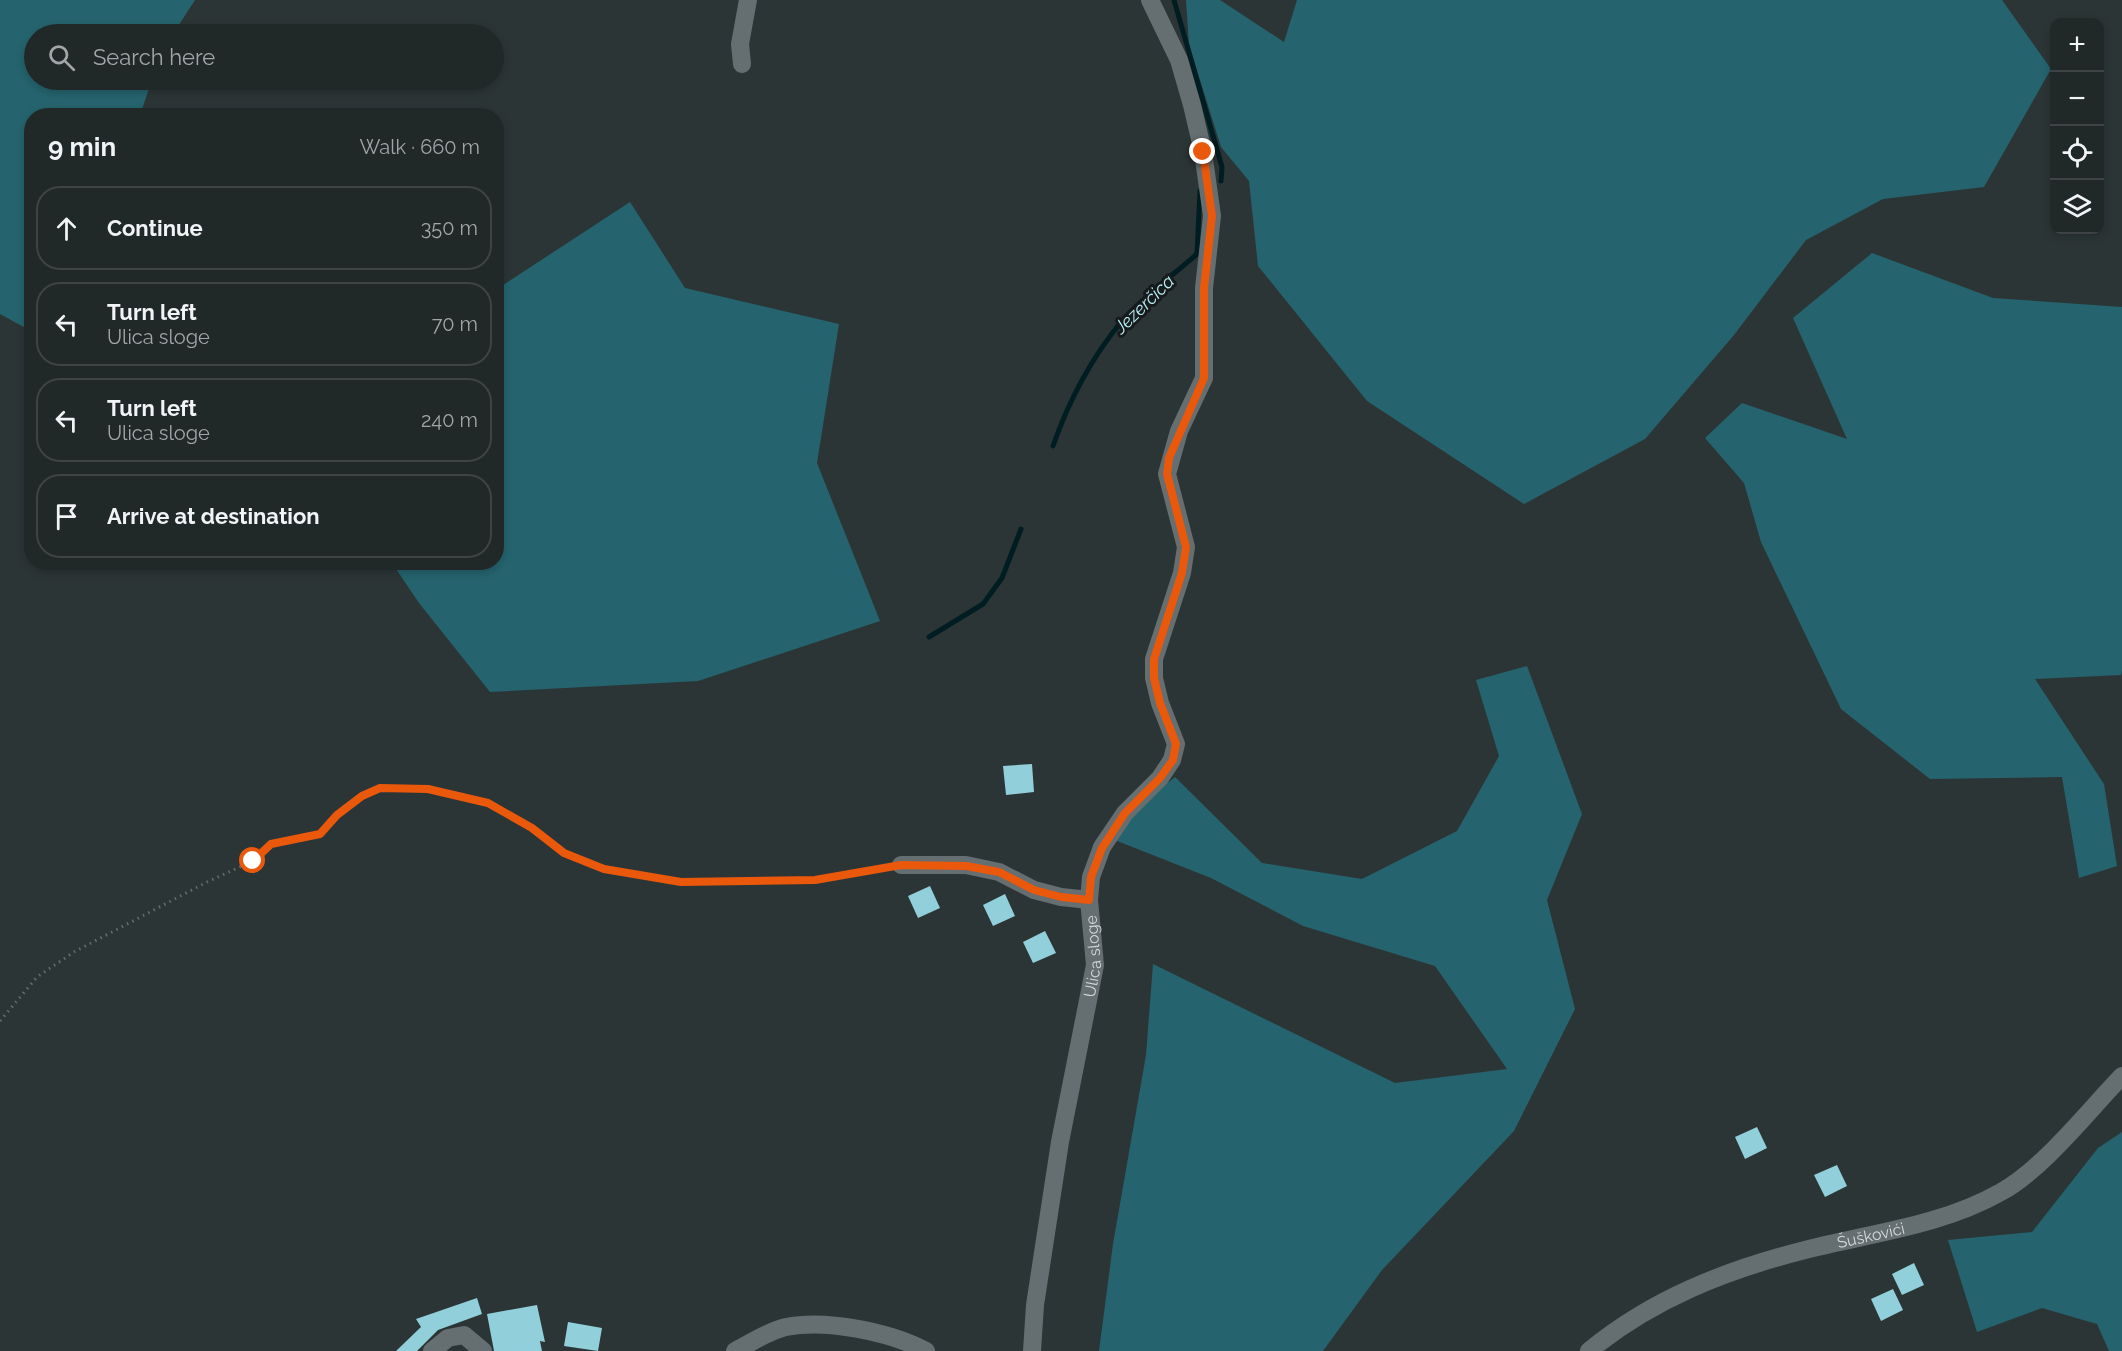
<!DOCTYPE html>
<meta charset="utf-8">
<style>
:root{--surface:#212828;--page:#2d3434;--text:#f1f3f6;--muted:#a2a6a8;--line:#3e4445}
body{margin:0;font-family:Raleway,sans-serif;background:var(--page);color:var(--text)}
.controls{position:absolute;right:18px;top:18px;display:grid;overflow:hidden;border-radius:12px;box-shadow:0 3px 9px #0003}
.controls button{width:54px;height:54px;display:grid;place-items:center;padding:0;border:0;border-bottom:2px solid var(--line);background:var(--surface);color:var(--text);font:30px sans-serif}
.stop{position:absolute;width:18px;height:18px;margin:-14px;border:4px solid #ea580c;border-radius:50%;background:#fff}
.stop.end{background:#ea580c;border-color:#fff;box-shadow:0 2px 6px #0008}
.list{margin:0;padding:0;list-style:none}
h2{display:flex;justify-content:space-between;align-items:center;height:78px;margin:0;padding:0 24px;font-size:26px}
h2 small{font-size:20px;font-weight:400;color:var(--muted)}
.list li{display:grid;grid-template-columns:39px 1fr auto;gap:18px;align-items:center;box-sizing:border-box;height:84px;margin:0 12px 12px;padding:0 12px;border:2px solid var(--line);border-radius:24px}
.list b{display:block;font-size:22px;white-space:nowrap}
.list p{margin:0;font-size:20px;white-space:nowrap;color:var(--muted)}
.list em{font-size:20px;font-style:normal;color:var(--muted)}
.icon{flex:none;width:33px;height:33px;fill:none;stroke:currentColor;stroke-width:2;stroke-linecap:round;stroke-linejoin:round}
.map{position:relative;flex:none;width:2122px;height:1351px;overflow:hidden}
.search{position:absolute;background:var(--surface);box-shadow:0 3px 9px #0003;left:24px;top:24px;width:480px;height:66px;display:flex;align-items:center;gap:15px;box-sizing:border-box;padding:0 21px;border-radius:33px;color:var(--muted);font-size:22px}
.panel{position:absolute;background:var(--surface);box-shadow:0 3px 9px #0003;left:24px;top:108px;width:480px;height:462px;border-radius:24px}
.map>svg:first-child{display:block}
.forest{fill:#25646e}
.lines{fill:none;stroke-linecap:round;stroke-linejoin:round}
.stream{stroke:#001d22;stroke-width:5}
.building{fill:#91d0da}
.path{stroke:#656c6d;stroke-width:3;stroke-dasharray:1.5 4.5;stroke-linecap:butt}
.minor{stroke:#656e70;stroke-width:18}
.route{stroke:#ea580c;stroke-width:8}
.labels{text-anchor:middle;dominant-baseline:central;stroke-width:6;stroke-linejoin:round;paint-order:stroke}
.street-label{font-size:16px;fill:#d3d8d9;stroke:#181b1c}
.water-label{font-size:18px;font-style:italic;fill:#b8eff8;stroke:#181b1c}
</style>
<div class="map">
<svg width="2122" height="1351" viewBox="0 0 2122 1351">
<rect width="100%" height="100%" fill="#2c3536"/>
<path class="forest" d="M0 0H195L173 34H34V80H152L140 115 32 116 31 331 0 314Z
M1186 0H1220L1284 42 1297 0H2002L2051 69 1984 187 1883 199 1806 240 1734 335 1645 439 1524 504 1367 401 1258 266 1249 181 1221 147 1189 45Z
M630 202 685 288 839 324 817 463 880 621 698 681 490 692 419 603 392 563 496 562 497 289Z
M1872 253 1993 298 2122 307V671L2121 675 2035 679 2104 784 2117 866 2079 878 2062 777 1930 779 1841 709 1761 542 1744 483 1705 438 1742 403 1847 439 1793 318Z
M1527 666 1582 814 1547 900 1575 1009 1514 1131 1382 1270 1323 1351H1099L1113 1244 1146 1055 1153 964 1395 1083 1507 1069 1435 966 1303 926 1211 878 1102 835 1175 777 1262 863 1362 879 1457 831 1499 756 1476 680Z
M2122 1132V1351H2109L2097 1324 2042 1308 1977 1332 1948 1240 2032 1232 2098 1148Z"/>
<g class="lines">
<path class="stream" d="M1174 0 1222 167 1221 181
M1053 446C1069 400 1090 360 1121 322 1143 297 1172 276 1197 254L1200 191
M929 637 983 604 1002 578 1021 529"/>
</g>
<path class="building" d="M1032 764 1034 792 1006 795 1003 766Z
M930 886 940 908 918 918 908 896Z
M1005 894 1015 916 993 926 983 905Z
M1045 931 1056 953 1033 963 1023 942Z
M1757 1127 1767 1148 1745 1159 1735 1137Z
M1837 1165 1847 1186 1825 1197 1814 1175Z
M1914 1263 1924 1285 1902 1295 1892 1274Z
M1893 1289 1903 1310 1881 1321 1871 1299Z
M477 1298 482 1314 438 1330 417 1351H396L421 1327 416 1319Z
M537 1305 545 1342 540 1341 542 1351H494L487 1314Z
M568 1322 602 1328 598 1351 564 1346Z"/>
<g class="lines">
<path class="path" d="M0 1021 37 977 74 952 207 882 253 861 271 844 320 834 337 815 362 796 380 788 428 789 487 803 533 828 564 853 604 869 681 882 815 880 885 868"/>
<g class="minor">
<path d="M742 64 740 44 748 0"/>
<path d="M901 865H966L999 872 1034 890 1061 897 1089 900"/>
<path d="M432 1351 448 1338 464 1335 483 1351"/>
<path d="M735 1351C751 1343 768 1331 786 1327 827 1319 890 1332 926 1351"/>
<path id="s1" d="M1032 1351 1035 1305 1060 1142 1095 965 1089 900 1091 877 1102 847 1125 813 1160 778 1172 760 1176 744 1160 703 1154 678V659L1182 573 1186 547 1167 474 1179 431 1204 378V288L1212 216 1203 152 1192 105 1179 60 1150 0"/>
<path id="s2" d="M1589 1351C1652 1299 1726 1270 1805 1250 1871 1233 1941 1226 2001 1192 2043 1169 2088 1111 2122 1076"/>
</g>
</g>
<g class="lines">
<path class="route" d="M253 861 271 844 320 834 337 815 362 796 380 788 428 789 488 803 532 828 564 853 604 869 681 882 815 880 901 865 966 866 999 872 1034 890 1061 897 1089 900 1091 877 1102 848 1125 813 1160 778 1173 760 1176 744 1160 703 1154 678V659L1182 573 1186 547 1167 474 1169 458 1204 378V288L1212 216 1203 152"/>
</g>
<g class="labels">
<g class="street-label">
<text stroke="none"><textPath href="#s1" startOffset="400">Ulica sloge</textPath></text>
<text stroke="none"><textPath href="#s2" startOffset="308">Šuškovići</textPath></text>
</g>
<g class="water-label">
<text transform="translate(1144 304) rotate(-44)">Jezerčica</text>
</g>
</g>
</svg>
<div class="controls">
<button>+</button>
<button>−</button>
<button><svg class="icon" aria-label="locate" viewBox="0 0 24 24"><circle cx="12" cy="12" r="6"/><path d="M12 2v4M12 18v4M2 12h4M18 12h4"/></svg></button>
<button><svg class="icon" aria-label="layers" viewBox="0 0 24 24"><path d="M12 4l9 5-9 5-9-5zM3 14l9 5 9-5"/></svg></button>
</div>
<div class="stop" style="left:253px;top:861px"></div>
<div class="stop end" style="left:1203px;top:152px"></div>
<div class="search"><svg class="icon" aria-label="search" viewBox="0 0 24 24"><circle cx="10" cy="10" r="6"/><path d="M15 15l6 6"/></svg>Search here</div>
<section class="panel">
<h2>9 min<small>Walk · 660 m</small></h2>
<ul class="list">
<li><svg class="icon" aria-label="ahead" viewBox="0 0 24 24"><path d="M12 20V5M6 11l6-6 6 6"/></svg><div><b>Continue</b></div><em>350 m</em></li>
<li><svg class="icon" aria-label="left" viewBox="0 0 24 24"><path d="M17 20v-9H6M10 6l-5 5 5 5"/></svg><div><b>Turn left</b><p>Ulica sloge</p></div><em>70 m</em></li>
<li><svg class="icon" aria-label="left" viewBox="0 0 24 24"><path d="M17 20v-9H6M10 6l-5 5 5 5"/></svg><div><b>Turn left</b><p>Ulica sloge</p></div><em>240 m</em></li>
<li><svg class="icon" aria-label="arrive" viewBox="0 0 24 24"><path d="M6 21V4h12l-3 4 3 4H6"/></svg><div><b>Arrive at destination</b></div></li>
</ul>
</section>
</div>
